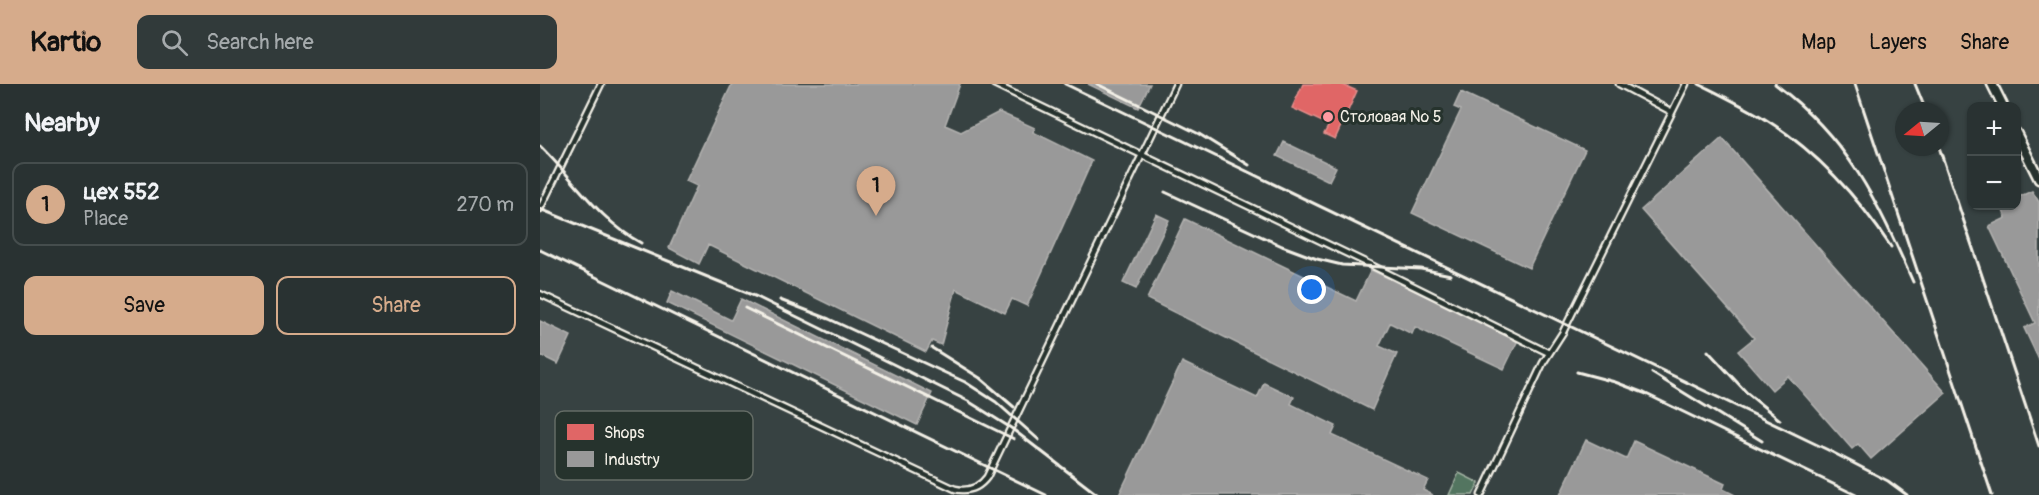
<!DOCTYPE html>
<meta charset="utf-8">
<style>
:root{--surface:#293232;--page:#313a3a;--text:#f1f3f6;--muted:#a5aaac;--line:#454d4d;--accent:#d6ab8b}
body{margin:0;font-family:Pangolin,sans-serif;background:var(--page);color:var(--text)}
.controls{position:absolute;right:18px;top:18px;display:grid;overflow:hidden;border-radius:12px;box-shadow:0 2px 4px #0004}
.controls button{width:54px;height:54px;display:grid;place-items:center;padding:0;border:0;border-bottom:2px solid var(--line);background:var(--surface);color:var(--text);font:30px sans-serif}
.compass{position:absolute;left:1355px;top:18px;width:54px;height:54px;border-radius:50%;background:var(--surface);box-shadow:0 2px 4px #0004;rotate:252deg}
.you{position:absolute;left:772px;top:206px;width:21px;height:21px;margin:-15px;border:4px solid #fff;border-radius:50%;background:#1a73e8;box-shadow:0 0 0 9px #1a73e833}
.badge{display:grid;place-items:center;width:39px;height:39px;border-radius:50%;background:var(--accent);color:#111;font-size:20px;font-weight:700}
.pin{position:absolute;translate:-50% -50px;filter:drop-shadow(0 2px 3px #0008)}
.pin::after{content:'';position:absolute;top:32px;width:21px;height:18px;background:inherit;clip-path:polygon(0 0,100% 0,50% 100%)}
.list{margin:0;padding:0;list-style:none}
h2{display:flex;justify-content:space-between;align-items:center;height:78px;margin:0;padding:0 24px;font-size:26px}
h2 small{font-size:20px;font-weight:400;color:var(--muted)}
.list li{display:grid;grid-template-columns:39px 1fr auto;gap:18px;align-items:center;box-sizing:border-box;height:84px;margin:0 12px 12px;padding:0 12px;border:2px solid var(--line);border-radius:12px}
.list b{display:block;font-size:22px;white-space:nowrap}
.list p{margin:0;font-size:20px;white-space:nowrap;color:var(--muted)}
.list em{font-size:20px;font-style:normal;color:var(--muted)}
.actions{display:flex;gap:12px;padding:18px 24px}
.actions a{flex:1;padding:14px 0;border:2px solid var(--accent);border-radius:12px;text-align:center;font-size:21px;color:var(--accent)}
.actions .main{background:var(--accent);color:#111}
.icon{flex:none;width:33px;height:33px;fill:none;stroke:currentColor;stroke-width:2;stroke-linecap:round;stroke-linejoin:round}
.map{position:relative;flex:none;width:1499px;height:411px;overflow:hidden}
header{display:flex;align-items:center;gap:36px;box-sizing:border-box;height:84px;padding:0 30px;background:var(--accent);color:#111}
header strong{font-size:28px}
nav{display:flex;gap:33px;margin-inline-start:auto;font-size:21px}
.search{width:420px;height:54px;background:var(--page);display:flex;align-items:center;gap:15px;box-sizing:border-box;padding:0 21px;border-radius:12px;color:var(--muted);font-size:22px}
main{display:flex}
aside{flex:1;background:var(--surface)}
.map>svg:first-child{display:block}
.green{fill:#537560;stroke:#a4b3a4;stroke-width:1.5}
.shops{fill:#e06666;stroke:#e6908d;stroke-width:1.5}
.industry{fill:#999;stroke:#b4b3b1;stroke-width:1.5}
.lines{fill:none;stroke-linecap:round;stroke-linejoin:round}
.lane-casing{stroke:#f4f1e8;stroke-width:9}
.street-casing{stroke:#f4f1e8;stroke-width:13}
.lane{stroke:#26332d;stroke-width:4.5}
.street{stroke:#26332d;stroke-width:8}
.rail{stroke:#f4f1e8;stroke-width:3}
.poi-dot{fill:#ff9aa2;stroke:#26332d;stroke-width:2}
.labels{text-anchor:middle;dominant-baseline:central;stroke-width:6;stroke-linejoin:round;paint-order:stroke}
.poi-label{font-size:16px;fill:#f4f1e8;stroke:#26332d;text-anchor:start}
.key{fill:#26332d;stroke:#646c65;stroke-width:1.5}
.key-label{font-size:16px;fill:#f4f1e8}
</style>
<header>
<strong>Kartio</strong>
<div class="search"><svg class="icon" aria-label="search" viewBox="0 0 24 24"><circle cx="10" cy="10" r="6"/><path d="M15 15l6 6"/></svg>Search here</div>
<nav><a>Map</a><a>Layers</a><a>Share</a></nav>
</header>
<main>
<aside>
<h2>Nearby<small></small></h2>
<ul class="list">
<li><span class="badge">1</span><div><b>цех 552</b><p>Place</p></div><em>270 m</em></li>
</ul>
<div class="actions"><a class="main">Save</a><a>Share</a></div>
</aside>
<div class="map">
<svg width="1499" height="411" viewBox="0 0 1499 411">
<rect width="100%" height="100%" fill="#374242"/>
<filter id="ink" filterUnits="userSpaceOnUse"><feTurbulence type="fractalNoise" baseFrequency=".0167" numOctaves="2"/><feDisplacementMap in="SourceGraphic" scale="12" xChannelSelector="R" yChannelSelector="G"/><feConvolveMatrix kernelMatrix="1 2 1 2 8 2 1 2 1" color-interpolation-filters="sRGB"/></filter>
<g filter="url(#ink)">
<path class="green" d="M919 389 939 399 933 411H909Z"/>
<path class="shops" d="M763 0H801L817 7 795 55 784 50 789 41 752 24Z"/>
<path class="industry" d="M192 0H420L405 41 421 48 459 28 495 44 493 48 552 77 487 222 472 215 465 229 416 205 401 261 392 257 386 268 168 161 159 180 129 164 157 102 146 97Z
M548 0H610L598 24Z
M921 8 1045 66 989 184 872 129 921 26 914 23Z
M1182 54 1406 309 1331 375 1318 360 1312 365 1248 292 1232 306 1198 267 1214 254 1101 126Z
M744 58 796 83 789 97 737 72Z
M1492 107 1499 118V276L1484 244 1495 239 1449 142 1466 134 1461 122H1476V114Z
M616 130 629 136 596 205 583 199Z
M645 135 816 217 831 186 978 256 964 285 875 243 872 250 850 239 839 262 857 270 832 326 607 215Z
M132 207 191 236 201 215 392 309 377 341 127 219Z
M0 237 31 252 18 280 0 271Z
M642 278 717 314 724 299 754 313 751 320 796 342 792 351 888 396 883 406 893 411H579Z
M1046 356 1086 375 1094 357 1185 400 1183 405 1195 411H1020Z"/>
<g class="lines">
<defs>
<path id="lane" d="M454 0 833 182 1009 269
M1079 0 1132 28
M0 125 61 0
M0 210 415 405C429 408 439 404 447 393L636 0
M941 411 1003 279 1023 248 1146 0"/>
<path id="street" d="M1452 0 1463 22
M1476 49 1499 95"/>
</defs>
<use href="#lane" class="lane-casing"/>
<use href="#street" class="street-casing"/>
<use href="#lane" class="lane"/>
<use href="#street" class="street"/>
<path class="rail" d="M525 0 1288 366 1348 397 1367 411
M557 0 659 50 709 81
M1159 0C1181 11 1204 22 1225 35 1276 67 1318 113 1351 163
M1235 0C1309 55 1337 117 1373 198
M1315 0 1452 411
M1375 0 1386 27
M0 62C34 95 59 136 101 159
M1399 63 1499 362
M625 108 742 162 777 175 802 181 881 185 911 191
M0 125 217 213 428 317 471 344 558 411
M0 166 506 411
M240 216 289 235 425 298 456 318 499 356
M205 224 474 355
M392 264 440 294 474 323
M1168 267 1207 309 1240 336
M1037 288 1075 298 1104 309 1316 411
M1112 289 1222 357"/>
</g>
</g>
<circle class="poi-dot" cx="788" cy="33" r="6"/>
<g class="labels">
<g class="poi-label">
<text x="800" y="33">Столовая № 5</text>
</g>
</g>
<rect x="15" y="327" width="198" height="69" rx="9" class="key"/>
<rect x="27" y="340" width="27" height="16" fill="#e06666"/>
<rect x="27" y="367" width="27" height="16" fill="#999"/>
<g class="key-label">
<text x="64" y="354">Shops</text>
<text x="64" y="381">Industry</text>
</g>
</svg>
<div class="controls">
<button>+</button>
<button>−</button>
</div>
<svg class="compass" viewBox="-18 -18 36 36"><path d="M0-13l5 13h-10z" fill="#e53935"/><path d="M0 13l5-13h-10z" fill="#a5aaac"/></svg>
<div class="you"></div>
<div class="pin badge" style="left:336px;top:132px">1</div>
</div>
</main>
